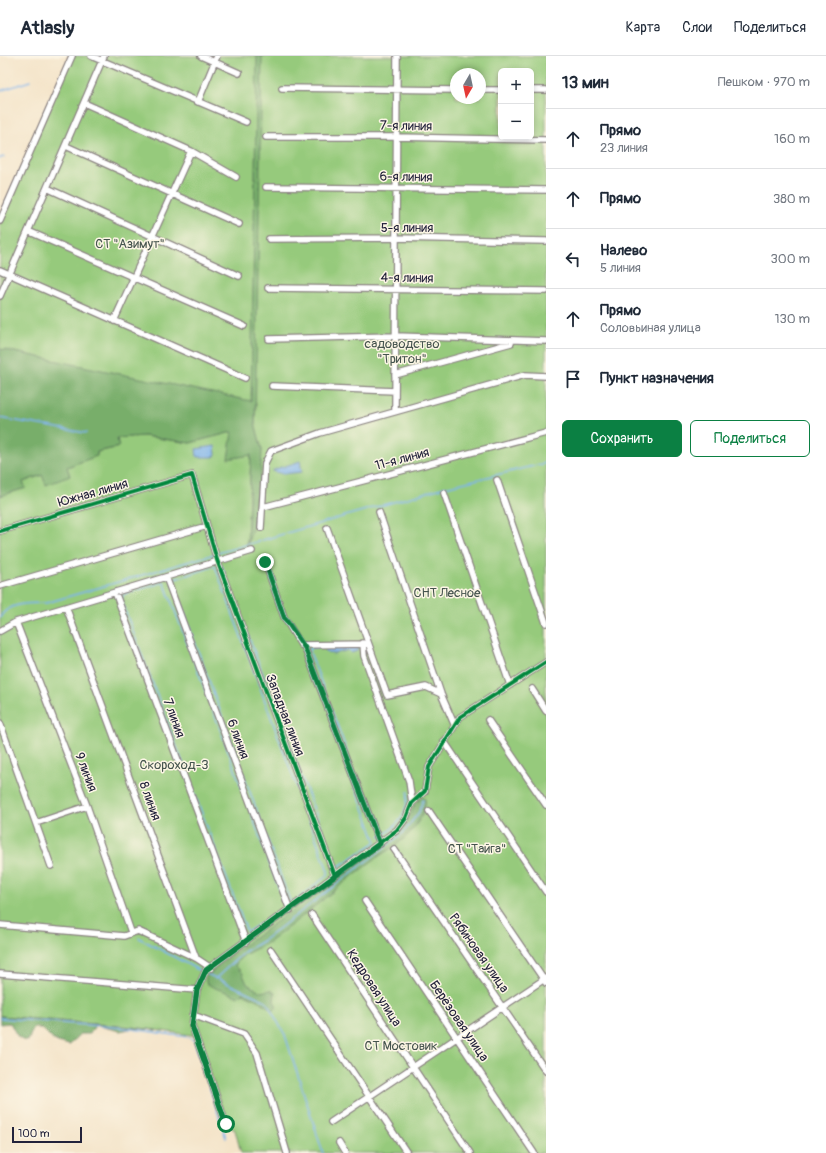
<!DOCTYPE html>
<html lang="ru">
<meta charset="utf-8">
<style>
:root{--surface:#fff;--page:#f2f2f3;--text:#1f2937;--muted:#747a83;--line:#e0e1e3;--accent:#0b8043}
body{margin:0;font-family:Pangolin,sans-serif;background:var(--page);color:var(--text)}
.controls{position:absolute;right:12px;top:12px;display:grid;overflow:hidden;border-radius:6px;box-shadow:0 2px 6px #0003}
.controls button{width:36px;height:36px;display:grid;place-items:center;padding:0;border:0;border-bottom:1px solid var(--line);background:var(--surface);color:var(--text);font:20px sans-serif}
.compass{position:absolute;left:450px;top:12px;width:36px;height:36px;border-radius:50%;background:var(--surface);box-shadow:0 2px 6px #0003;rotate:189deg}
.scale{position:absolute;left:12px;bottom:10px;width:70px;box-sizing:border-box;padding-left:4px;border:2px solid #22223b;border-top:0;font-size:11px;line-height:14px;white-space:nowrap;color:#22223b;-webkit-text-stroke:3px #fcf5e5;paint-order:stroke}
.stop{position:absolute;width:12px;height:12px;margin:-9px;border:3px solid #0b8043;border-radius:50%;background:#fff}
.stop.end{background:#0b8043;border-color:#fff;box-shadow:0 1px 4px #0008}
.list{margin:0;padding:0;list-style:none}
h2{display:flex;justify-content:space-between;align-items:center;height:52px;margin:0;padding:0 16px;font-size:17px}
h2 small{font-size:13px;font-weight:400;color:var(--muted)}
.list li{display:grid;grid-template-columns:26px 1fr auto;gap:12px;align-items:center;box-sizing:border-box;height:60px;padding:0 16px;border-top:1px solid var(--line)}
.list b{display:block;font-size:15px;white-space:nowrap}
.list p{margin:0;font-size:13px;white-space:nowrap;color:var(--muted)}
.list em{font-size:13px;font-style:normal;color:var(--muted)}
.actions{display:flex;gap:8px;padding:12px 16px}
.actions a{flex:1;padding:9px 0;border:1px solid var(--accent);border-radius:6px;text-align:center;font-size:14px;color:var(--accent)}
.actions .main{background:var(--accent);color:#fff}
.icon{flex:none;width:22px;height:22px;fill:none;stroke:currentColor;stroke-width:2;stroke-linecap:round;stroke-linejoin:round}
.map{position:relative;flex:none;width:546px;height:1097px;overflow:hidden}
header{display:flex;align-items:center;gap:24px;box-sizing:border-box;height:56px;padding:0 20px;background:var(--surface);border-bottom:1px solid var(--line)}
header strong{font-size:19px}
nav{display:flex;gap:22px;margin-inline-start:auto;font-size:14px}
main{display:flex}
aside{flex:1;background:var(--surface)}
.map>svg:first-child{display:block}
.green{fill:#96ca7b;stroke:#5c765b;fill-rule:evenodd}
.forest{fill:#78ae6b;stroke:#4d6853}
.water{fill:#7db3eb;stroke:#506a93}
.lines{fill:none;stroke-linecap:round;stroke-linejoin:round}
.stream{stroke:#7db3eb;stroke-width:1.5}
.minor-casing{stroke:#8b8382;stroke-width:8}
.minor{stroke:#fff;stroke-width:5.5}
.cycleway-casing{stroke:#fcf5e5;stroke-width:6}
.cycleway{stroke:#00873e;stroke-width:4}
.route{stroke:#0b8043;stroke-width:5}
.labels{text-anchor:middle;dominant-baseline:central;stroke-width:3;stroke-linejoin:round;paint-order:stroke}
.street-label{font-size:13px;fill:#22223b;stroke:#fcf5e5}
.park-label{font-size:13px;fill:#45544e;stroke:#fcf5e5}
</style>
<header>
<strong>Atlasly</strong>
<nav><a>Карта</a><a>Слои</a><a>Поделиться</a></nav>
</header>
<main>
<div class="map">
<svg width="546" height="1097" viewBox="0 0 546 1097">
<rect width="100%" height="100%" fill="#fcf5e5"/>
<filter id="ink" filterUnits="userSpaceOnUse"><feTurbulence type="fractalNoise" baseFrequency=".025" numOctaves="2"/><feDisplacementMap in="SourceGraphic" scale="8" xChannelSelector="R" yChannelSelector="G"/><feConvolveMatrix kernelMatrix="1 2 1 2 8 2 1 2 1" color-interpolation-filters="sRGB"/></filter>
<filter id="wash" filterUnits="userSpaceOnUse"><feTurbulence type="fractalNoise" baseFrequency=".012" numOctaves="4" result="noise"/><feDisplacementMap in="SourceGraphic" scale="16" xChannelSelector="R" yChannelSelector="G"/><feGaussianBlur stdDeviation="0.9" result="paint"/><feColorMatrix in="noise" values="0 0 0 0 0 0 0 0 0 0 0 0 0 0 0 0 0 1.4 0 .05"/><feComposite in="paint" operator="in"/></filter>
<g filter="url(#wash)">
<rect width="100%" height="100%" fill="#f4e4c9"/>
<path class="green" d="M72 0H546V1097H241L235 1074 228 1070 198 980 133 971 0 960V440L25 432 23 426 42 419 70 420 67 411 97 399V396L119 391 116 382 144 380 190 387 232 376 251 399 247 488 262 394 255 367 256 347 0 293V165ZM501 15H531V81H501ZM456 18H480V42H456Z"/>
<path class="forest" d="M257 0H262L255 367 262 394 259 448 247 491 251 399 228 403 232 376 190 387 144 380 117 382 119 391 97 396V400L67 411 70 420 46 429 42 419 23 426 26 432 0 440V293L251 345Z
M422 741 425 743C427 754 419 765 413 773 402 787 386 795 372 805 337 831 304 860 269 886 259 893 240 897 235 910L242 916 247 928 261 936 270 934 275 937 274 945 277 951 273 955C264 947 254 942 242 937L238 941C227 935 216 934 206 927V921L228 901 394 780 411 758 415 748Z
M0 960 156 974 134 972 120 975 95 969 90 978H80L70 989C65 988 59 987 54 984 46 979 44 970 33 972L28 985C16 984 16 976 10 967L0 968Z"/>
<path class="water" d="M215 390 216 399 214 401H197L196 393Z
M300 405 302 416 283 418 272 415C281 410 291 409 300 405Z
M356 590 359 592 357 595 351 597 348 594 334 598 327 597 325 593 327 592 352 591Z"/>
<g class="lines">
<path class="stream" d="M0 35 30 25
M0 102 4 101
M0 362 86 377
M221 508 335 809 338 811 376 786 345 704
M215 510 328 815V819L291 848 172 524Z
M164 526 226 689 286 852 247 876 121 544 124 538Z
M0 562C7 546 32 547 46 547L445 431 546 407
M309 594 348 698
M309 594 310 592 319 591
M379 780 380 781C399 770 407 759 408 736
M139 882 202 916
M207 918 266 945 285 979 323 1097
M215 923 244 896 264 884 403 777 419 756 423 744
M0 962 125 972 188 981 194 984 226 1082"/>
</g>
</g>
<g filter="url(#ink)">
<g class="lines">
<defs>
<path id="minor" d="M91 0 246 66
M201 0 239 17
M282 32 456 34
M480 34H501
M531 34H546
M198 46 217 0
M84 47 191 95 236 121
M266 81H396L546 84
M66 90 239 168
M266 131 546 134
M47 132 239 220
M0 165 72 0
M28 175 244 270
M269 183 396 182 546 185
M0 214 245 322
M268 232 546 235
M0 240 104 0
M114 265 191 95
M269 283 395 280 546 285
M395 319 511 287
M272 330 395 335
M395 355 397 0
M497 424 546 567
M444 437 510 629
M263 451 546 377
M379 456 441 638 454 668
M261 472 265 407 271 395 320 377 525 319 546 320
M327 472 387 639 426 631 441 638
M0 475 192 419 217 504 335 820
M265 506 284 561 301 589 367 588
M166 521 290 854
M0 530 207 470
M115 536 246 886
M66 551 196 902
M16 566 87 750 131 876
M0 575 16 566 252 495
M363 587 364 600 409 725 412 747
M304 590 380 788
M532 633 546 655
M488 664 546 749
M0 667 51 810
M444 685 546 836
M429 755 546 927
M36 767 87 750
M394 793 546 1015
M365 845 534 1097
M312 859 470 1097
M0 869 124 880 138 875 196 902 211 912
M271 894 407 1097
M0 918 197 934
M193 959 244 978 257 997 287 1097
M331 1066 546 922
M226 1068 192 970 197 934 206 914 397 774 406 762 412 747 425 735 429 711 460 661 546 606
M339 1087 345 1097"/>
</defs>
<use href="#minor" class="minor-casing"/>
<use href="#minor" class="minor"/>
<defs>
<path id="cycleway" d="M0 475 192 419 217 504 335 820
M226 1068 192 970 197 934 206 914 397 774 406 762 412 747 425 735 429 711 460 661 546 606"/>
</defs>
<use href="#cycleway" class="cycleway-casing"/>
<use href="#cycleway" class="cycleway"/>
</g>
</g>
<g class="lines" filter="url(#ink)">
<path class="route" d="M226 1068 192 970 197 934 206 914 380 788 305 592 284 561 265 506"/>
</g>
<g class="labels">
<g class="street-label">
<text transform="translate(406 70) rotate(1)">7-я линия</text>
<text transform="translate(406 121) rotate(1)">6-я линия</text>
<text x="407" y="172">5-я линия</text>
<text transform="translate(407 222) rotate(1)">4-я линия</text>
<text transform="translate(402 403) rotate(-15)">11-я линия</text>
<text transform="translate(93 437) rotate(-16)">Южная линия</text>
<text transform="translate(285 659) rotate(69)">Западная линия</text>
<text transform="translate(174 662) rotate(70)">7 линия</text>
<text transform="translate(238 683) rotate(70)">6 линия</text>
<text transform="translate(86 716) rotate(69)">9 линия</text>
<text transform="translate(150 745) rotate(70)">8 линия</text>
<text transform="translate(479 897) rotate(55)">Рябиновая улица</text>
<text transform="translate(374 932) rotate(57)">Кедровая улица</text>
<text transform="translate(459 965) rotate(56)">Берёзовая улица</text>
</g>
<g class="park-label">
<text x="130" y="188">СТ "Азимут"</text>
<text x="402" y="288">садоводство<tspan x="402" dy="15">"Тритон"</tspan></text>
<text x="447" y="537">СНТ Лесное</text>
<text x="174" y="709">Скороход-3</text>
<text x="477" y="793">СТ "Тайга"</text>
<text x="401" y="990">СТ Мостовик</text>
</g>
</g>
</svg>
<div class="controls">
<button>+</button>
<button>−</button>
</div>
<svg class="compass" viewBox="-18 -18 36 36"><path d="M0-13l5 13h-10z" fill="#e53935"/><path d="M0 13l5-13h-10z" fill="#747a83"/></svg>
<div class="scale">100 m</div>
<div class="stop" style="left:226px;top:1068px"></div>
<div class="stop end" style="left:265px;top:506px"></div>
</div>
<aside>
<h2>13 мин<small>Пешком · 970 m</small></h2>
<ul class="list">
<li><svg class="icon" aria-label="ahead" viewBox="0 0 24 24"><path d="M12 20V5M6 11l6-6 6 6"/></svg><div><b>Прямо</b><p>23 линия</p></div><em>160 m</em></li>
<li><svg class="icon" aria-label="ahead" viewBox="0 0 24 24"><path d="M12 20V5M6 11l6-6 6 6"/></svg><div><b>Прямо</b></div><em>380 m</em></li>
<li><svg class="icon" aria-label="left" viewBox="0 0 24 24"><path d="M17 20v-9H6M10 6l-5 5 5 5"/></svg><div><b>Налево</b><p>5 линия</p></div><em>300 m</em></li>
<li><svg class="icon" aria-label="ahead" viewBox="0 0 24 24"><path d="M12 20V5M6 11l6-6 6 6"/></svg><div><b>Прямо</b><p>Соловьиная улица</p></div><em>130 m</em></li>
<li><svg class="icon" aria-label="arrive" viewBox="0 0 24 24"><path d="M6 21V4h12l-3 4 3 4H6"/></svg><div><b>Пункт назначения</b></div></li>
</ul>
<div class="actions"><a class="main">Сохранить</a><a>Поделиться</a></div>
</aside>
</main>
